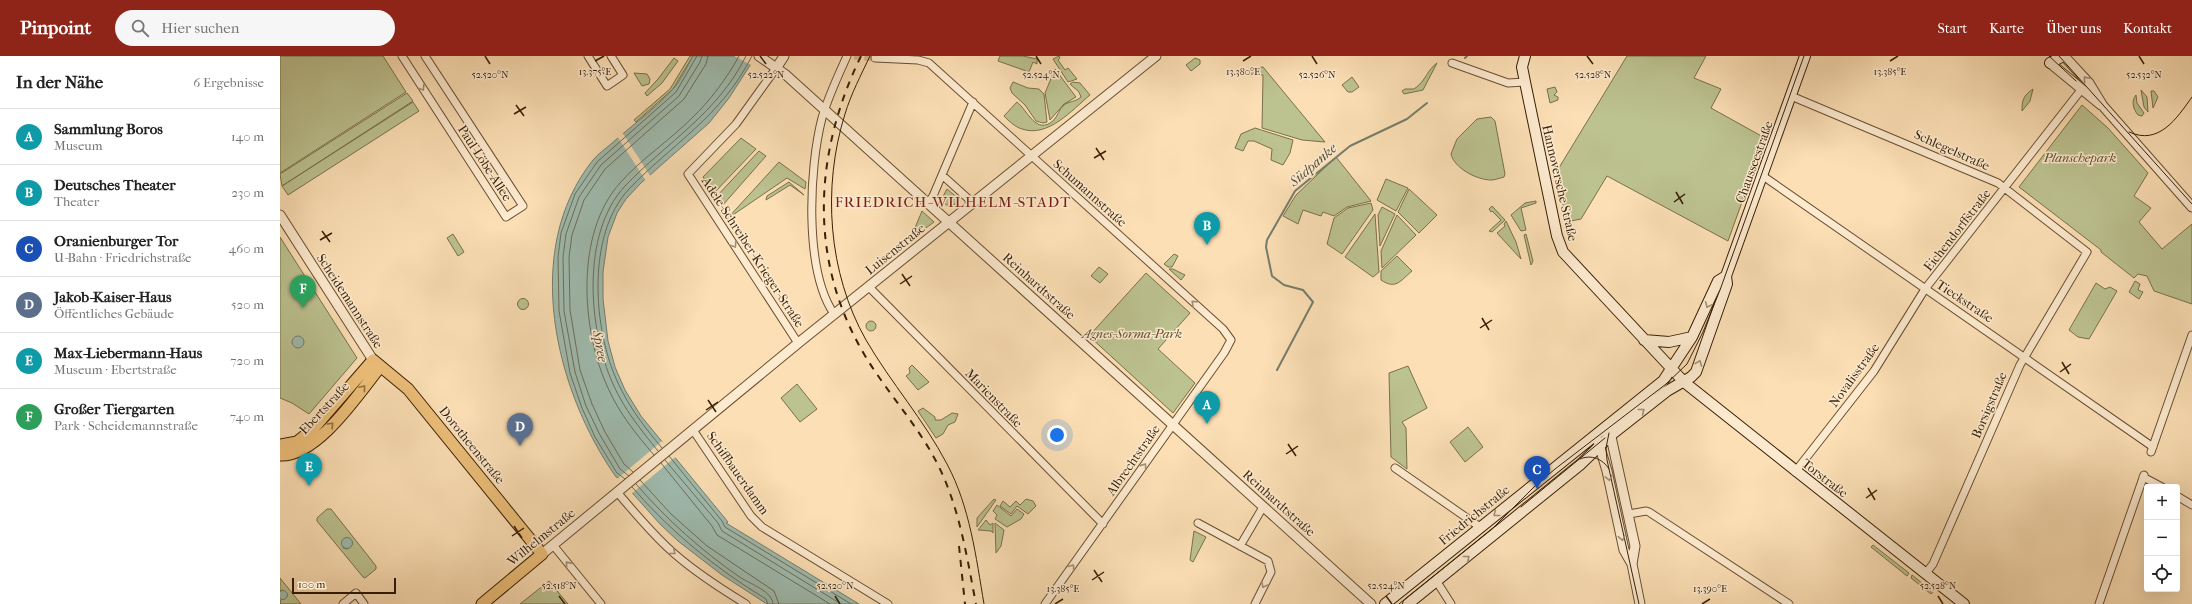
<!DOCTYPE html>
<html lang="de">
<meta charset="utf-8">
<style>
:root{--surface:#fff;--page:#f6f6f6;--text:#222;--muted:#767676;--line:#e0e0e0;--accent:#8f2418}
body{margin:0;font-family:"IM FELL French Canon",serif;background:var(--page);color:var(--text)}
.controls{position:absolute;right:12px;bottom:12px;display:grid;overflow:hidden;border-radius:4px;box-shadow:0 4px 16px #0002}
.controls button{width:36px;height:36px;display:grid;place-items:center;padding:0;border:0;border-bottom:1px solid var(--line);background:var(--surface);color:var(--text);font:20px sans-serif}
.scale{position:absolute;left:12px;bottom:10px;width:104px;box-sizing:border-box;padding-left:4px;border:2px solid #371f05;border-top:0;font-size:11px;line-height:14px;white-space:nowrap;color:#371f05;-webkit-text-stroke:3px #fdeacf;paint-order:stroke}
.you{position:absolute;left:777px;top:379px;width:14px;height:14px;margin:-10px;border:3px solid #fff;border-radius:50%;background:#1a73e8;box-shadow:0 0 0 6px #1a73e833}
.badge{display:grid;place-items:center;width:26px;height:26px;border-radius:50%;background:var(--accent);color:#fff;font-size:13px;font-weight:700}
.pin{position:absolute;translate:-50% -33px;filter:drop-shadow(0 1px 2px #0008)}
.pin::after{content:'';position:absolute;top:21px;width:14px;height:12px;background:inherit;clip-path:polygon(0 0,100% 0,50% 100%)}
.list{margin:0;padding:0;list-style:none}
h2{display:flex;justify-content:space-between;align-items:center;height:52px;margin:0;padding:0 16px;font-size:17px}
h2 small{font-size:13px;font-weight:400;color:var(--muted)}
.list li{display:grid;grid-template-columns:26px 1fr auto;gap:12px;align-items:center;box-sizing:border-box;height:56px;padding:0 16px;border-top:1px solid var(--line)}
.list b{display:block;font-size:15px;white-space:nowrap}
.list p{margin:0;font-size:13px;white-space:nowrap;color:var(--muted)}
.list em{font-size:13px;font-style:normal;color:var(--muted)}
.icon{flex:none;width:22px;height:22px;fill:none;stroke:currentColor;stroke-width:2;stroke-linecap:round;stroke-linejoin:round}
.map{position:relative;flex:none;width:1912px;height:548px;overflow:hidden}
header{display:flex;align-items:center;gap:24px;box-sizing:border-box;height:56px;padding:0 20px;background:var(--accent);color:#fff}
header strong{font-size:19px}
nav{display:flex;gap:22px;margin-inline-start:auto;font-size:14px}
.search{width:280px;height:36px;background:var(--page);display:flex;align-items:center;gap:10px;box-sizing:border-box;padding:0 14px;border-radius:22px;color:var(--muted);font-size:15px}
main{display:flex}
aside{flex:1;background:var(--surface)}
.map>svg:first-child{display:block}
.green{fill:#bcc290;stroke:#7a704a;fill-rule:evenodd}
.water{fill:#9fbcb0;stroke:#757d6c}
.pier{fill:#fcdfb5}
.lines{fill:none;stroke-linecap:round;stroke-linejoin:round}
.shore{stroke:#6b6e5a;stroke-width:1}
.stream{stroke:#757d6c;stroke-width:2}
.minor-tunnel{stroke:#d5b992;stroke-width:7;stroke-dasharray:7 3.5;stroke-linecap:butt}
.minor-casing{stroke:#684f31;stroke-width:9}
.tertiary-casing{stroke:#684f31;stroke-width:11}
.secondary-casing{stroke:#371f05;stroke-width:12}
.primary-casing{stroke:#371f05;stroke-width:13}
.minor{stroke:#fdeacf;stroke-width:7}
.tertiary{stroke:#fdeacf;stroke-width:9}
.secondary{stroke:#fdeacf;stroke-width:10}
.primary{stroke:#eec07a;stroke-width:11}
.tram{stroke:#371f05;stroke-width:1}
.rail{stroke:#371f05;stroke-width:2;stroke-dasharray:7 7;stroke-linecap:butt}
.oneway{stroke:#a48f74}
.oneway2{stroke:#927040}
.ticks{fill:none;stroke:#371f05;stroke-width:1.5}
.labels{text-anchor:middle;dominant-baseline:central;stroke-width:3;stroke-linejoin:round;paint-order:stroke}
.street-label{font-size:13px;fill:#371f05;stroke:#fdeacf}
.park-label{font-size:13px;font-style:italic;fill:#5f502f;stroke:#fdeacf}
.water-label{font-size:14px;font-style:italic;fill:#564e38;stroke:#fdeacf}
.quarter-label{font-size:15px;letter-spacing:1px;fill:#7a1f14;stroke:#fdeacf}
.ticks-label{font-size:10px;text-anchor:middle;fill:#371f05;stroke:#fdeacf;stroke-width:3;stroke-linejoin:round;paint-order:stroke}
</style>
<header>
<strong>Pinpoint</strong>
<div class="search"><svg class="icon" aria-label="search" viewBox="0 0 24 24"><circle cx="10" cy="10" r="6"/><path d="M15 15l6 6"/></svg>Hier suchen</div>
<nav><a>Start</a><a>Karte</a><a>Über uns</a><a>Kontakt</a></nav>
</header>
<main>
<aside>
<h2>In der Nähe<small>6 Ergebnisse</small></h2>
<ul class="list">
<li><span class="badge" style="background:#0f9aa8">A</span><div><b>Sammlung Boros</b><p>Museum</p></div><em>140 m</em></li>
<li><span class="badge" style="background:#0f9aa8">B</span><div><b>Deutsches Theater</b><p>Theater</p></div><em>230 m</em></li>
<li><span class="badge" style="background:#1a4fb4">C</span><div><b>Oranienburger Tor</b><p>U-Bahn · Friedrichstraße</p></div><em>460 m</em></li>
<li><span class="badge" style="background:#5c6f8a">D</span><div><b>Jakob-Kaiser-Haus</b><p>Öffentliches Gebäude</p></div><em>520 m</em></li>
<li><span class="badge" style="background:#0f9aa8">E</span><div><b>Max-Liebermann-Haus</b><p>Museum · Ebertstraße</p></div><em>720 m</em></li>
<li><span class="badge" style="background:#2e9e5b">F</span><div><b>Großer Tiergarten</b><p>Park · Scheidemannstraße</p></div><em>740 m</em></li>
</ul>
</aside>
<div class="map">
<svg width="1912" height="548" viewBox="0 0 1912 548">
<rect width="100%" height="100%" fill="#fcdfb5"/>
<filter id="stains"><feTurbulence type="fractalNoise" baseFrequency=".005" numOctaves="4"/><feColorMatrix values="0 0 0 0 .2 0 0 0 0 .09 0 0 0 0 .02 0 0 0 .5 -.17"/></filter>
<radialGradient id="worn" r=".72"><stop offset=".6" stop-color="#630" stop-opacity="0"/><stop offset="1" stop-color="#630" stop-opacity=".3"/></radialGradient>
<path class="green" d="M0 0H103L126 36 0 117Z
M410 0H413L393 33 356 66 354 64 390 33Z
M720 0H743L757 3V8L753 6 749 16 718 5Z
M779 0 780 2 778 4 785 14 788 12 797 23 788 26 773 3Z
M1347 0H1426L1414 22 1441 33 1431 52 1485 82 1448 185 1327 120 1301 163 1286 166 1277 115Z
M394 2 398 5 382 27 367 40 365 37 378 23Z
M915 2 920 4V8L911 15 906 9Z
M1157 7 1143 34 1124 38 1122 35 1125 33H1134C1146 25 1147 14 1157 7Z
M983 11 1045 86 1022 84 982 72 983 19 970 18 973 12Z
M775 13 796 41 784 48 770 64 765 37Z
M354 17 367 18 370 23 369 28 362 30Z
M1072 21 1079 31 1072 36H1068L1062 29Z
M733 26 748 32 759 33 764 38 767 66 763 67 756 65 745 49 732 37 730 32Z
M793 26 800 27 810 39C792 54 768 82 742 73 735 71 729 65 724 60L737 46C748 55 756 79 773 65 778 60 779 53 784 49 789 45 796 46 801 41L799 36 790 28Z
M1275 31 1277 36 1274 39 1278 41V44L1270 47 1267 33Z
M1753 33 1750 45 1742 55C1742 44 1743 40 1753 33Z
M1861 34 1867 41 1868 56 1864 51Z
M1871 35H1874L1878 41 1873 52Z
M127 37 133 45 2 130 0 118Z
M1856 39 1857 47 1864 57 1862 60 1858 59C1853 53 1851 45 1856 39Z
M133 46 139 55 8 139 2 130Z
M1802 49 1828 72 1868 117 1854 140 1871 152 1859 166 1882 193 1912 168V248L1874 235 1867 220 1858 218 1854 222 1821 196V194L1739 131Z
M1211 61 1215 65 1225 118 1224 121C1220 122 1215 124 1211 124 1197 124 1174 112 1171 98L1177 83 1197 63Z
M975 72 1013 84 1010 97 1003 109 991 104 992 93 974 85H968L963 95 955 92 961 78Z
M461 82 476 93 434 137 423 121Z
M479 95 486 100 442 150 436 141Z
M1056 101 1091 145 1067 151 1054 160 1043 156 1041 160 1023 154 1018 168 1003 160 1016 139Z
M499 106 526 126 525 133 507 122 447 163Z
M1106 123 1128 132 1116 155 1097 144Z
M509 126 524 139 510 129 486 144 487 140Z
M667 133 680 144 670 152 661 144Z
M1129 133 1157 159 1139 177 1118 156Z
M1256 145V147L1241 152 1246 174 1241 175 1231 159 1245 147Z
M1091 147 1093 154 1062 198 1047 188 1054 162 1068 152Z
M1212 150 1225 164 1212 176 1209 175 1221 164 1212 155 1211 156 1209 153Z
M1102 151 1115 158 1100 190 1098 159Z
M642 155 654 166 635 180 632 179Z
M1095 158 1099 216 1093 221 1065 201Z
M1117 159 1136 179 1102 212 1101 195Z
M1226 165 1236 186 1241 203 1217 177 1225 170 1224 168Z
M173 178 184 196 178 200 167 182Z
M1246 178 1253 205 1251 209 1244 179Z
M0 181 77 302 29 358 12 347 0 342Z
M894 198 898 200 892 211H888L884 208Z
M1117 200 1132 215C1120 225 1116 234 1101 224V215Z
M819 211 828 218 820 227 811 220Z
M889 213H893L905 219 901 224Z
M866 217 910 257 878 293 915 327 893 357 809 280Z
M1855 225 1860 228 1858 234 1863 236 1859 243 1849 236Z
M1816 227 1825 233 1830 231 1837 235 1809 283 1798 281 1789 274Z
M237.5 248a5.5 5.5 0 1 1 11 0a5.5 5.5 0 1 1-11 0Z
M586 270a5 5 0 1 1 10 0a5 5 0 1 1-10 0Z
M632 309 649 326 638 334 626 320 630 317 629 312Z
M1128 310 1147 352 1122 366 1126 372 1127 413 1111 401 1109 317Z
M517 328 537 353 520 366 501 342Z
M643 352 655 361V364H661L672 357 678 358 675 366 668 369 663 378 656 382 638 355Z
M1188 371 1203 391 1185 406 1170 386Z
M714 443 716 444 697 471V462Z
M746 443 753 445 756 450 748 458 737 450 731 458 720 450 723 445 730 451 736 445 740 449Z
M717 449 731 460 737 453 744 458 741 463 727 471 715 463 717 459 713 455Z
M47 453H51L96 510V513L85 522 83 521 37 465V462ZM68 482 72 485V489L67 493 63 492 64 483Z
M706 464 710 469 713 467V477L711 475 698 474Z
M715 467 724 474 721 490 716 497Z
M914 475 926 481 913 506 910 504Z
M1593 489 1629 517 1627 520 1591 491Z
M1632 519 1653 536 1651 538 1631 522Z
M0 522 21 548H0L3 534 0 535Z
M269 525 288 548H240Z"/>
<path class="water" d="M413 0H476L449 42 429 67 361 127 346 143 337 157 328 181 323 216V243L328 285 335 311 345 334 361 360 448 466 446 467 579 548H487L442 519 398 485 380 468 339 422 336 421C275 334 241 194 313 104 318 98 325 93 331 88 351 70 375 53 393 33 401 24 407 11 413 0Z
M12 286a6 6 0 1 1 12 0a6 6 0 1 1-12 0Z
M61.5 487a5.5 5.5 0 1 1 11 0a5.5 5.5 0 1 1-11 0Z
M-1.5 539a4.5 4.5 0 1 1 9 0a4.5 4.5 0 1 1-9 0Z"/>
<path class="pier" d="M454 0H478L473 10Z
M342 76 371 121 366 125 337 80Z
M382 385 397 401 394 402 350 439 337 423Z"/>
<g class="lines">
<path class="shore" d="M382 392C365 372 349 351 338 327 313 274 306 179 349 133 393 87 441 61 472 0
M378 395C361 374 344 353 333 328 308 273 301 177 345 130 387 86 438 57 466 0
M374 399C356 378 339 357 328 332 301 274 295 177 340 127 361 103 389 85 412 62 430 45 447 22 459 0
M389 400 442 465 445 471 571 548
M385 404 438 467 442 475 561 548
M381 407 432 470 437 479 550 548
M353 416 344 408 325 376 312 348 300 314 290 254 289 201 292 179 304 144 325 113 404 43 426 8 428 0
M349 420 340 413 320 379 306 350 295 316 284 255 283 201 286 178 299 141 321 109 399 40 420 6 422 0
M345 423 337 417 315 381 302 352 290 317 279 255 278 201 281 177 295 138 317 106 396 36 417 0
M360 424 391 458 427 490 494 535 499 548
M356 428C387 464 422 495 461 522 471 528 493 536 493 548
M352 431C391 476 435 512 486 543L488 548"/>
<path class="stream" d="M1185 2 1187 0
M997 314 1033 246 1023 234 1004 229 992 220 986 191 987 184 1015 135 1070 90 1127 63 1147 47"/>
<path class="minor-tunnel" d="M574 0 595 2"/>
<defs>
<path id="minor" d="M122 0 226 161 243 150 145 0
M308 0 327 30 343 19 331 0
M595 2 638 4 649 7 943 273 951 284 944 297 765 548
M1172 7 1228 27 1245 26
M497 11 456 68 408 118 518 287
M1511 40 1718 127 1807 196 1740 309 1653 508 1646 517
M662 119 693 147
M1483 120 1873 391
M648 147 653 140 693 46
M589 231 823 468
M554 258C524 214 529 112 542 62 548 41 558 20 567 0
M413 374 471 460 482 471 608 548
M1871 396 1912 279
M1115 412 1200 471
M1515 416 1594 315 1645 233 1801 34
M1863 421 1882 431
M337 436C353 455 369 474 387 491 410 513 438 531 466 548
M1897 440 1912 449
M1349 458 1366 455 1369 456 1509 548
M918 467 988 505 991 516 975 548
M273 489 321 548
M960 490 983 451
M1157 526 1171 548
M63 548 76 537 84 548
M1819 548 1864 419"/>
<path id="tertiary" d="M479 0 506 19 1091 548
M1784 0 1809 27 1823 50 1912 151
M1770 7 1821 49
M497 11 504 0
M0 159 93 304
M1327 374 1331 381 1355 490 1352 508
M1318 385 1327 415 1344 494 1352 508 1360 548
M262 498 522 284 876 0"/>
<path id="secondary" d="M1245 0 1242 11 1245 26 1277 180 1283 196 1404 326 1684 548
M1770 7 1783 0
M1364 284 1389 286 1412 281
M1105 548 1383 325 1412 281 1438 225 1446 220
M1128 548 1301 408 1331 379 1387 335 1411 321 1416 316 1447 228 1446 220 1525 0"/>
<path id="primary" d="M0 389 17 386 33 373 93 304 128 333 262 498 202 548
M0 399C37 401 79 337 100 311"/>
</defs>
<use href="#minor" class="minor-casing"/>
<use href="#tertiary" class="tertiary-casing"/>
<use href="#secondary" class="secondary-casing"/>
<use href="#primary" class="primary-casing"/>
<use href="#minor" class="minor"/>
<use href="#tertiary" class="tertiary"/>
<use href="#secondary" class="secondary"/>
<use href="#primary" class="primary"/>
<path class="tram" d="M590 0C581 19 571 38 565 58 542 131 548 217 586 284 611 327 644 364 667 408 690 451 696 501 704 548
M1769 0 1796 25
M1779 0 1912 148
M1849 76C1879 90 1897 62 1912 41
M1329 377 1326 392 1327 404 1359 548
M1300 403C1311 398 1323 403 1329 413
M1241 451 1325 382
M1119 548 1213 472 1255 430 1275 413 1386 328 1407 308 1423 276 1440 234 1524 0"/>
<path class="rail" d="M581 0C534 97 528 203 584 298 607 337 639 370 659 411 680 454 687 502 696 548
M679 490 685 548"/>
</g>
<defs><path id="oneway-chevron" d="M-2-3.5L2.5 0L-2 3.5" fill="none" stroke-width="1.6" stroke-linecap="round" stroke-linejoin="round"/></defs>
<g class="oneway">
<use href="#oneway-chevron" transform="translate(1806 23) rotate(-131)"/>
<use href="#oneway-chevron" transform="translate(142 32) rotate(57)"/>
<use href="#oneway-chevron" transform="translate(454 189) rotate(57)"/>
<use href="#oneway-chevron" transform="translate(914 247) rotate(-138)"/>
<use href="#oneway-chevron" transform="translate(1428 249) rotate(114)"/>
<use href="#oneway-chevron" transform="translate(1419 307) rotate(-70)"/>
<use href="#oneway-chevron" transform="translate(1362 355) rotate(-38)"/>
<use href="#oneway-chevron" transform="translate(864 410) rotate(-55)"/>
<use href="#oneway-chevron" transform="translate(1329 422) rotate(78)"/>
<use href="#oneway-chevron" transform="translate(1216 458) rotate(141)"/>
<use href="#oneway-chevron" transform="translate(1342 482) rotate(79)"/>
<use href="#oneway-chevron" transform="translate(393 496) rotate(39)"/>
<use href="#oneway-chevron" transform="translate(1187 502) rotate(-39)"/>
<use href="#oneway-chevron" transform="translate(288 508) rotate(-129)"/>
<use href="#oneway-chevron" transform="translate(792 511) rotate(-54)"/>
<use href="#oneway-chevron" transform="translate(984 529) rotate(118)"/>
</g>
<g class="oneway2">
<use href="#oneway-chevron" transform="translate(83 332) rotate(-50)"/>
<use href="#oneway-chevron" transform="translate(51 369) rotate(-46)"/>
</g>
<path class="ticks" d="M205 0 210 8M480 0 486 8M756 0 761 8M1032 0 1037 8M1307 0 1313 8M1859 0 1864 8M315 5 324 0M963 5 971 0M1610 5 1618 0M236 49 244 60M234 58 246 51M816 92 824 104M814 102 826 95M1396 136 1403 148M1394 146 1405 138M42 175 50 186M40 184 52 177M622 218 630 230M620 228 632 220M1202 262 1209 274M1200 272 1212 264M1782 306 1789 318M1780 316 1791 308M428 344 436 356M426 354 438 346M1008 388 1016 400M1006 398 1018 390M1588 432 1595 444M1586 442 1597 434M234 470 242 482M232 480 244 472M814 514 822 526M812 524 824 516M279 540 285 548M555 540 560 548M1106 540 1112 548M1658 540 1663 548M775 548 783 543M1422 548 1430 543"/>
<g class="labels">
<g class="street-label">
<text transform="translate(1672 94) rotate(24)">Schlegelstraße</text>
<text transform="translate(1474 106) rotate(-70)">Chausseestraße</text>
<text transform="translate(205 107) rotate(57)">Paul-Löbe-Allee</text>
<text transform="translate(1280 127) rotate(77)">Hannoversche Straße</text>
<text transform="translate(810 137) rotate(42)">Schumannstraße</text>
<text transform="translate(1677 174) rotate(-52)">Eichendorffstraße</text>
<text transform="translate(615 193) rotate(-39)">Luisenstraße</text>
<text transform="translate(473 196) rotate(57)">Adele-Schreiber-Krieger-Straße</text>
<text transform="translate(759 230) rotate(42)">Reinhardtstraße</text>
<text transform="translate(70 245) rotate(57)">Scheidemannstraße</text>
<text transform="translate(1685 245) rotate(34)">Tieckstraße</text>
<text transform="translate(1574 319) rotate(-54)">Novalisstraße</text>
<text transform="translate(714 342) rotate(46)">Marienstraße</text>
<text transform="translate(1709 349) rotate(-67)">Borsigstraße</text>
<text transform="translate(44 352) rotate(-47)">Ebertstraße</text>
<text transform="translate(192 389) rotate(51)">Dorotheenstraße</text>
<text transform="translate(853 404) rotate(-55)">Albrechtstraße</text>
<text transform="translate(458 417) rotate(55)">Schiffbauerdamm</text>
<text transform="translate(1545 422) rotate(38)">Torstraße</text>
<text transform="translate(999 447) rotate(42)">Reinhardtstraße</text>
<text transform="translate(1194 459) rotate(-39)">Friedrichstraße</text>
<text transform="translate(261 481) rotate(-39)">Wilhelmstraße</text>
</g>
<g class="park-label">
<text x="1800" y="101">Planschepark</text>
<text x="852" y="277">Agnes-Sorma-Park</text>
</g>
<g class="water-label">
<text transform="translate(1033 109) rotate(-41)">Südpanke</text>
<text transform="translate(320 290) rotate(79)">Spree</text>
</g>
<g class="quarter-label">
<text x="673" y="146">FRIEDRICH-WILHELM-STADT</text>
</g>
</g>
<g class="ticks-label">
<text x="315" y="19">13.375°E</text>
<text x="963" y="19">13.380°E</text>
<text x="1610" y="19">13.385°E</text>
<text x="210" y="22">52.520°N</text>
<text x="486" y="22">52.522°N</text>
<text x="761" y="22">52.524°N</text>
<text x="1037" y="22">52.526°N</text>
<text x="1313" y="22">52.528°N</text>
<text x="1864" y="22">52.532°N</text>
<text x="279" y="533">52.518°N</text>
<text x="555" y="533">52.520°N</text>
<text x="1106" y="533">52.524°N</text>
<text x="1658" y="533">52.528°N</text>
<text x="783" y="536">13.385°E</text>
<text x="1430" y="536">13.390°E</text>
</g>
<rect width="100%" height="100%" filter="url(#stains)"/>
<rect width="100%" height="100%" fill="url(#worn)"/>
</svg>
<div class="controls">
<button>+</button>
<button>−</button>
<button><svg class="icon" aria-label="locate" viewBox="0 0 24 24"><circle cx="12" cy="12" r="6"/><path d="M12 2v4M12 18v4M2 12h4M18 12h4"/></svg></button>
</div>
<div class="scale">100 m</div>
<div class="you"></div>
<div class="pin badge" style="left:927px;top:368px;background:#0f9aa8">A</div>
<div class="pin badge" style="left:927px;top:189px;background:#0f9aa8">B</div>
<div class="pin badge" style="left:1257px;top:433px;background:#1a4fb4">C</div>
<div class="pin badge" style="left:240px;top:390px;background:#5c6f8a">D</div>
<div class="pin badge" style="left:29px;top:430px;background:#0f9aa8">E</div>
<div class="pin badge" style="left:23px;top:252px;background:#2e9e5b">F</div>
</div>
</main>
